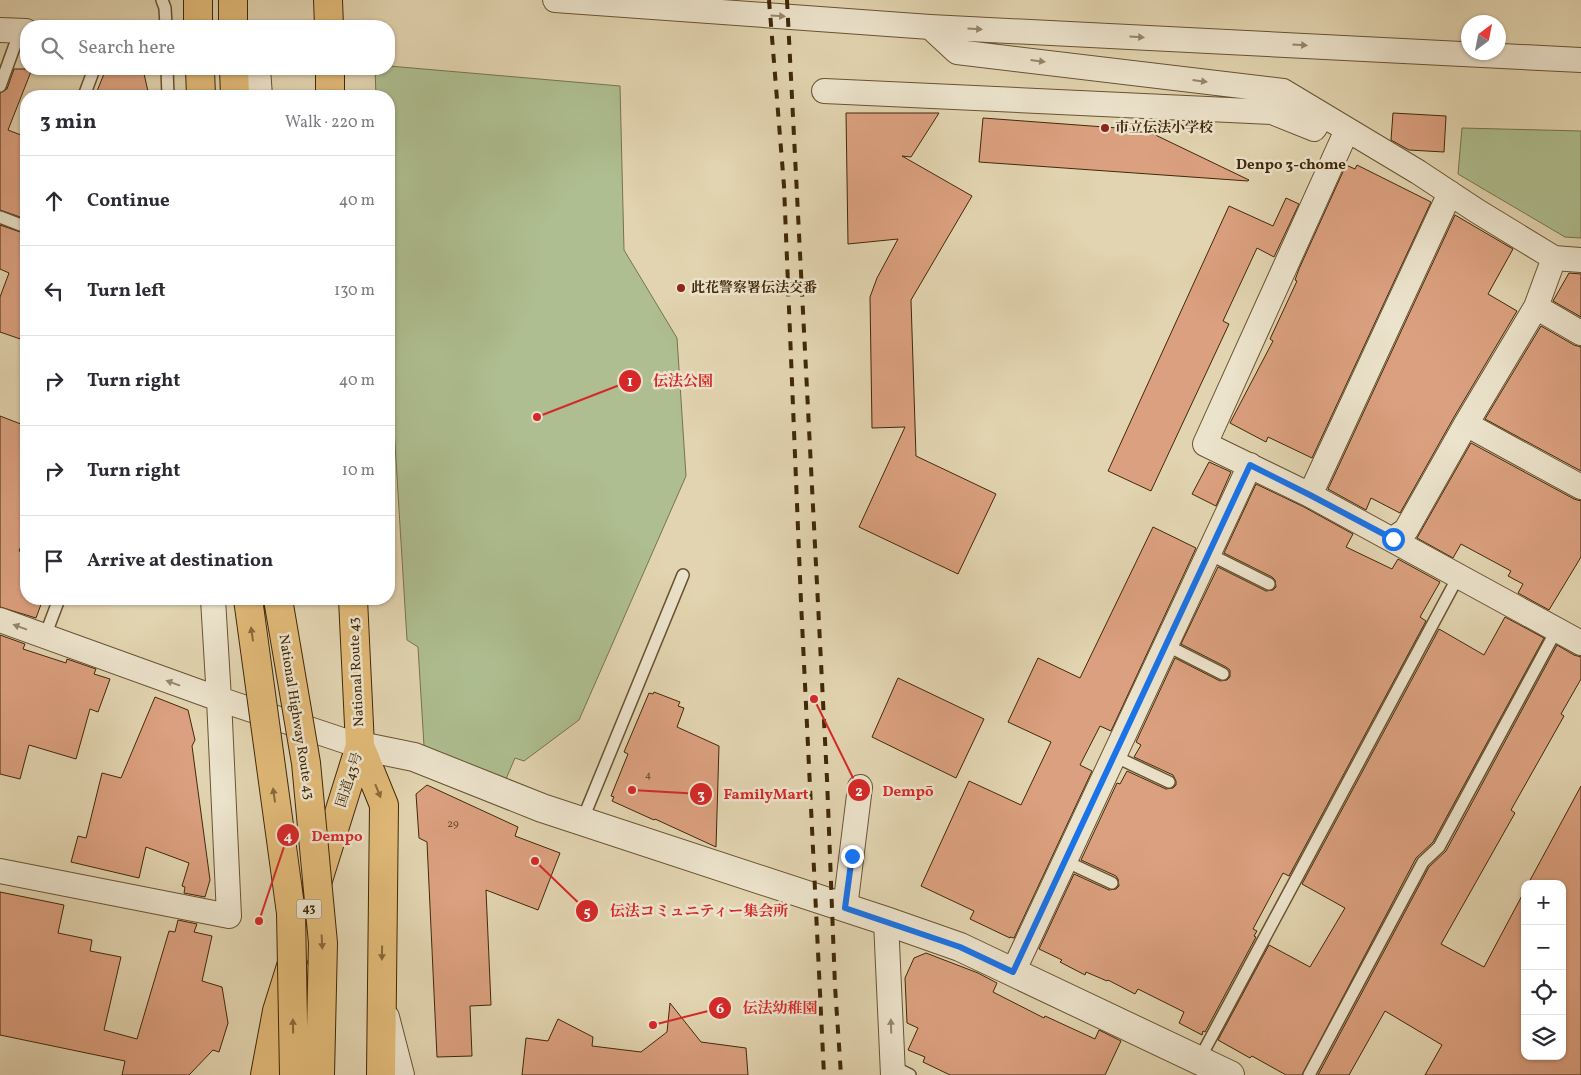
<!DOCTYPE html>
<meta charset="utf-8">
<style>
:root{--surface:#fff;--page:#f2f2f3;--text:#2b2b33;--muted:#7c7c81;--line:#e1e1e2}
body{margin:0;font-family:Vollkorn,"Noto Serif JP",serif;background:var(--page);color:var(--text)}
.controls{position:absolute;right:15px;bottom:15px;display:grid;overflow:hidden;border-radius:10px;box-shadow:0 1px 4px #0004}
.controls button{width:45px;height:45px;display:grid;place-items:center;padding:0;border:0;border-bottom:1px solid var(--line);background:var(--surface);color:var(--text);font:25px sans-serif}
.compass{position:absolute;left:1461px;top:15px;width:45px;height:45px;border-radius:50%;background:var(--surface);box-shadow:0 1px 4px #0004;rotate:32deg}
.stop{position:absolute;width:15px;height:15px;margin:-11px;border:4px solid #1a73e8;border-radius:50%;background:#fff}
.stop.end{background:#1a73e8;border-color:#fff;box-shadow:0 1px 5px #0008}
.list{margin:0;padding:0;list-style:none}
h2{display:flex;justify-content:space-between;align-items:center;height:65px;margin:0;padding:0 20px;font-size:21px}
h2 small{font-size:16px;font-weight:400;color:var(--muted)}
.list li{display:grid;grid-template-columns:32px 1fr auto;gap:15px;align-items:center;box-sizing:border-box;height:90px;padding:0 20px;border-top:1px solid var(--line)}
.list b{display:block;font-size:19px;white-space:nowrap}
.list em{font-size:16px;font-style:normal;color:var(--muted)}
.icon{flex:none;width:28px;height:28px;fill:none;stroke:currentColor;stroke-width:2;stroke-linecap:round;stroke-linejoin:round}
.map{position:relative;flex:none;width:1581px;height:1075px;overflow:hidden}
.search{position:absolute;background:var(--surface);box-shadow:0 1px 4px #0004;left:20px;top:20px;width:375px;height:55px;display:flex;align-items:center;gap:12px;box-sizing:border-box;padding:0 18px;border-radius:20px;color:var(--muted);font-size:19px}
.panel{position:absolute;background:var(--surface);box-shadow:0 1px 4px #0004;left:20px;top:90px;width:375px;height:515px;border-radius:20px}
.map>svg:first-child{display:block}
.green{fill:#aebe90;stroke:#78734c}
.building{fill:#dba07f;stroke:#412808}
.lines{fill:none;stroke-linecap:round;stroke-linejoin:round}
.service-casing{stroke:#695332;stroke-width:14}
.minor-casing{stroke:#695332;stroke-width:26}
.tertiary-casing{stroke:#695332;stroke-width:30}
.trunk-casing{stroke:#412808;stroke-width:30}
.service{stroke:#ece3cc;stroke-width:11}
.minor{stroke:#ece3cc;stroke-width:24}
.tertiary{stroke:#ece3cc;stroke-width:28}
.trunk{stroke:#e1ba78;stroke-width:28}
.rail{stroke:#412808;stroke-width:4;stroke-dasharray:9 9;stroke-linecap:butt}
.trunk-bridge-casing{stroke:#412808;stroke-width:30;stroke-linecap:butt}
.trunk-bridge{stroke:#e1ba78;stroke-width:28}
.oneway{fill:#96866a}
.oneway2{fill:#896a3a}
.route{stroke:#1a73e8;stroke-width:6}
.poi-dot{fill:#8f2418;stroke:#ece3cc;stroke-width:2}
.labels{text-anchor:middle;dominant-baseline:central;stroke-width:5;stroke-linejoin:round;paint-order:stroke}
.number-label{font-size:11px;fill:#684626}
.shield{fill:#ece3cc;stroke:#746043;stroke-width:1}
.shield-label{font-size:12px;font-weight:bold;fill:#412808}
.poi-label{font-size:14px;font-weight:bold;fill:#412808;stroke:#ece3cc;text-anchor:start}
.street-label{font-size:14px;fill:#412808;stroke:#ece3cc}
.neighbourhood-label{font-size:15px;font-weight:bold;fill:#412808;stroke:#ece3cc}
.leader{fill:none;stroke:#d62828;stroke-width:2}
.callout-dot{fill:#d62828;stroke:#ece3cc;stroke-width:2}
.mark-label{font-size:15px;text-anchor:middle;font-weight:bold;fill:#fff}
.callout-label{font-size:15px;text-anchor:middle;font-weight:bold;fill:#d62828;stroke:#ece3cc;stroke-width:5;stroke-linejoin:round;paint-order:stroke}
</style>
<div class="map">
<svg width="1581" height="1075" viewBox="0 0 1581 1075">
<rect width="100%" height="100%" fill="#e2d4b0"/>
<filter id="stains"><feTurbulence type="fractalNoise" baseFrequency=".004" numOctaves="4"/><feColorMatrix values="0 0 0 0 .2 0 0 0 0 .09 0 0 0 0 .02 0 0 0 .5 -.17"/></filter>
<radialGradient id="worn" r=".72"><stop offset=".6" stop-color="#630" stop-opacity="0"/><stop offset="1" stop-color="#630" stop-opacity=".3"/></radialGradient>
<path class="green" d="M389 66 620 86 624 250 677 338 686 476 579 720 524 761 515 758 506 779 424 746 418 647 407 640 389 346V96H376L375 69H389Z
M1462 128 1581 131V238L1565 237 1458 174Z"/>
<path class="building" d="M14 69H32L8 130 26 137V219L0 210V93L7 89Z
M106 69H143L149 96H95Z
M846 113H939L911 157 902 156 972 196 911 300 916 456 996 494 958 574 859 527 905 427 872 428 870 297 877 278 898 239 848 244Z
M1393 113 1446 116 1444 152 1409 150 1391 140Z
M983 118 1145 130 1249 180 1248 181 979 162Z
M1346 165 1355 169 1357 165 1431 202 1312 458 1268 437 1266 442 1230 423 1273 341 1270 339 1297 281 1295 280 1299 269Z
M1286 198 1299 204 1274 257 1257 248 1223 321 1229 324 1151 491 1108 471 1229 206 1273 226Z
M1455 215 1513 249 1488 294 1517 311 1454 417 1400 513 1371 498 1366 510 1328 489Z
M0 225 26 234V341L0 332V297L9 273 0 269Z
M1569 273 1581 274V317L1553 301Z
M1541 326 1574 345 1581 347V471L1485 419Z
M0 416 26 426V534L19 551 26 554V599H43L36 618 0 607Z
M1471 443 1574 499 1581 501V557L1549 610 1518 593 1523 584 1508 576 1511 571 1461 544 1453 558 1417 538Z
M1209 462 1231 472 1216 506 1192 494Z
M1256 484 1304 507 1353 534 1346 547 1392 569 1398 559 1440 582 1420 617 1426 621 1289 876 1283 873 1253 929 1257 931 1254 936 1256 937 1205 1032 1203 1031 1202 1035 1179 1023 1184 1012 1138 989 1135 994 1108 980 1107 981 1086 972 1085 975 1060 962 1062 960 1039 949 1074 874 1109 890 1116 889 1119 886 1118 879 1116 876 1081 860 1117 783 1120 784 1127 771 1166 789 1173 788 1176 785V781L1173 775 1134 757 1141 745 1136 742 1175 658 1220 681 1227 680 1230 677V670L1226 667 1181 644 1218 567 1266 591 1273 590 1276 587 1275 580 1272 577 1224 553Z
M1153 527 1196 548 1111 731 1100 726 1080 765 1092 771 1014 938 1010 937V938L970 919 974 911 921 886 969 781 1021 805 1051 742 1008 722 1038 658 1080 678Z
M1505 617 1544 638 1433 842 1416 858 1302 1075H1286L1252 1056 1250 1058 1218 1040 1269 945 1310 967 1345 908 1302 884 1439 629 1484 655Z
M0 635 25 644 23 649 66 663 67 659 96 669 94 674 110 679 98 712 90 709 76 759 29 745 20 779 0 774Z
M1557 645 1574 655 1581 657V679L1561 714 1564 716 1511 810 1515 813 1441 944 1484 967 1525 890V1056H1562V884H1528L1581 786V1075H1425L1442 1045 1385 1011 1349 1075H1318L1429 867 1446 851Z
M898 678 984 719 956 778 872 737Z
M654 692 680 702 678 706 684 708 677 727 719 746 716 847 655 819 654 820 612 801 614 797 611 796 628 754 624 752 649 693 653 694Z
M155 697 188 710 195 740 192 746 210 880 205 897 184 893 185 887 182 886 189 863 146 847 139 878 71 862 78 836 86 838 102 773 121 778Z
M427 785 518 827 515 836 560 853 538 910 486 890 491 1005 470 1006 472 1056 437 1057 427 842 419 838 416 794Z
M0 892 64 905 58 933 92 940 90 951 121 957 104 1030 137 1039 169 931 175 932 178 920 197 924 194 932 212 936 202 981 222 987 228 1023 219 1052 213 1050 189 1075H122L125 1061 0 1035Z
M926 953 978 973 997 983 993 992 1044 1018 1045 1016 1095 1039 1099 1030 1121 1041 1105 1075H950L923 1062 925 1057 908 1050 918 1028 907 1023 905 978 914 958Z
M670 1003 701 1042 746 1048 748 1075H522L526 1038 548 1041 558 1019 593 1037 592 1046 641 1052 667 1032Z"/>
<g class="lines">
<defs>
<path id="service" d="M162 0 165 8 166 26
M167 69 168 96
M0 86 20 31
M84 96 94 69
M0 217 26 227
M1209 554 1269 584
M45 636 59 599
M1166 645 1223 674
M1114 756 1169 782
M582 821 683 575
M1065 861 1112 883
M1199 1060 1459 575
M892 1066 910 1075
M1309 1075 1423 862 1439 847 1557 629"/>
<path id="minor" d="M555 0 930 27 1581 60
M930 27 957 52 1283 91 1418 172 1477 211 1554 258 1581 260
M0 30 26 31
M258 69 260 96
M824 91 1272 112 1314 129 1323 115
M1347 130 1205 444 1310 495 1581 643
M1536 307 1581 333
M1466 424 1581 487
M1310 495 1450 193
M1393 539 1406 530 1466 424 1536 307 1554 258
M0 620 219 699 360 746
M0 871 229 916 219 699 213 599
M845 908 860 787
M886 921 893 1075
M1013 972 1250 465
M387 1017 402 1075"/>
<path id="tertiary" d="M360 746 414 757 542 808 886 921 960 947 1230 1075"/>
<path id="trunk" d="M198 0V26
M233 0V26
M328 0 329 26
M200 69 201 96
M234 69 235 96
M330 69V96
M353 599 360 746 384 805 381 1075
M265 1075 277 1011 360 746"/>
</defs>
<use href="#service" class="service-casing"/>
<use href="#minor" class="minor-casing"/>
<use href="#tertiary" class="tertiary-casing"/>
<use href="#trunk" class="trunk-casing"/>
<use href="#service" class="service"/>
<use href="#minor" class="minor"/>
<use href="#tertiary" class="tertiary"/>
<use href="#trunk" class="trunk"/>
<path class="rail" d="M769 0 784 186 801 602 824 1075
M787 0 827 779 835 986 841 1075"/>
<defs>
<path id="trunk-bridge" d="M248 599 291 913 294 1075
M278 599 306 763 323 943 320 1075"/>
</defs>
<use href="#trunk-bridge" class="trunk-bridge-casing"/>
<use href="#trunk-bridge" class="trunk-bridge"/>
</g>
<defs><path id="oneway-solid" d="M-6-.8H1V-3.2L6.5 0L1 3.2V.8H-6Z" transform="scale(1.25)"/></defs>
<g class="oneway">
<use href="#oneway-solid" transform="translate(778 16) rotate(4)"/>
<use href="#oneway-solid" transform="translate(975 29) rotate(3)"/>
<use href="#oneway-solid" transform="translate(1137 37) rotate(3)"/>
<use href="#oneway-solid" transform="translate(1300 45) rotate(3)"/>
<use href="#oneway-solid" transform="translate(1038 61) rotate(7)"/>
<use href="#oneway-solid" transform="translate(1200 81) rotate(7)"/>
<use href="#oneway-solid" transform="translate(20 627) rotate(-160)"/>
<use href="#oneway-solid" transform="translate(173 683) rotate(-160)"/>
<use href="#oneway-solid" transform="translate(891 1026) rotate(-92)"/>
</g>
<g class="oneway2">
<use href="#oneway-solid" transform="translate(252 634) rotate(-98)"/>
<use href="#oneway-solid" transform="translate(378 791) rotate(68)"/>
<use href="#oneway-solid" transform="translate(274 795) rotate(-98)"/>
<use href="#oneway-solid" transform="translate(322 942) rotate(87)"/>
<use href="#oneway-solid" transform="translate(382 953) rotate(91)"/>
<use href="#oneway-solid" transform="translate(293 1026) rotate(-91)"/>
</g>
<g class="lines">
<path class="route" d="M852 856 845 908 960 947 1013 972 1250 465 1310 495 1393 539"/>
</g>
<g class="poi-dot">
<circle cx="1105" cy="128" r="5"/>
<circle cx="681" cy="288" r="5"/>
</g>
<g class="labels">
<g class="number-label">
<text x="648" y="775">4</text>
<text x="453" y="824">29</text>
</g>
<rect class="shield" x="296.5" y="899.5" width="25" height="19" rx="4"/>
<g class="shield-label">
<text x="309" y="909">43</text>
</g>
<g class="poi-label">
<text x="1115" y="128">市立伝法小学校</text>
<text x="691" y="288">此花警察署伝法交番</text>
</g>
<g class="street-label">
<text transform="translate(357 672) rotate(-93)">National Route 43</text>
<text transform="translate(296 717) rotate(81)">National Highway Route 43</text>
<text transform="translate(350 780) rotate(-72)">国道43号</text>
</g>
<g class="neighbourhood-label">
<text x="1291" y="165">Denpo 3-chome</text>
</g>
</g>
<path class="leader" d="M537 417L630 381M814 699L859 790M632 790L701 794M259 921L288 835M535 861L587 911M653 1025L720 1008"/>
<g class="callout-dot">
<circle cx="537" cy="417" r="5"/>
<circle cx="814" cy="699" r="5"/>
<circle cx="632" cy="790" r="5"/>
<circle cx="259" cy="921" r="5"/>
<circle cx="535" cy="861" r="5"/>
<circle cx="653" cy="1025" r="5"/>
<circle cx="630" cy="381" r="12"/>
<circle cx="859" cy="790" r="12"/>
<circle cx="701" cy="794" r="12"/>
<circle cx="288" cy="835" r="12"/>
<circle cx="587" cy="911" r="12"/>
<circle cx="720" cy="1008" r="12"/>
</g>
<g class="mark-label">
<text x="630" y="386">1</text>
<text x="859" y="796">2</text>
<text x="701" y="799">3</text>
<text x="288" y="841">4</text>
<text x="587" y="916">5</text>
<text x="720" y="1013">6</text>
</g>
<g class="callout-label">
<text x="683" y="386">伝法公園</text>
<text x="908" y="796">Dempō</text>
<text x="766" y="799">FamilyMart</text>
<text x="337" y="841">Dempo</text>
<text x="699" y="916">伝法コミュニティー集会所</text>
<text x="780" y="1013">伝法幼稚園</text>
</g>
<rect width="100%" height="100%" filter="url(#stains)"/>
<rect width="100%" height="100%" fill="url(#worn)"/>
</svg>
<div class="controls">
<button>+</button>
<button>−</button>
<button><svg class="icon" aria-label="locate" viewBox="0 0 24 24"><circle cx="12" cy="12" r="6"/><path d="M12 2v4M12 18v4M2 12h4M18 12h4"/></svg></button>
<button><svg class="icon" aria-label="layers" viewBox="0 0 24 24"><path d="M12 4l9 5-9 5-9-5zM3 14l9 5 9-5"/></svg></button>
</div>
<svg class="compass" viewBox="-18 -18 36 36"><path d="M0-13l5 13h-10z" fill="#e53935"/><path d="M0 13l5-13h-10z" fill="#7c7c81"/></svg>
<div class="stop" style="left:1393px;top:539px"></div>
<div class="stop end" style="left:852px;top:856px"></div>
<div class="search"><svg class="icon" aria-label="search" viewBox="0 0 24 24"><circle cx="10" cy="10" r="6"/><path d="M15 15l6 6"/></svg>Search here</div>
<section class="panel">
<h2>3 min<small>Walk · 220 m</small></h2>
<ul class="list">
<li><svg class="icon" aria-label="ahead" viewBox="0 0 24 24"><path d="M12 20V5M6 11l6-6 6 6"/></svg><div><b>Continue</b></div><em>40 m</em></li>
<li><svg class="icon" aria-label="left" viewBox="0 0 24 24"><path d="M17 20v-9H6M10 6l-5 5 5 5"/></svg><div><b>Turn left</b></div><em>130 m</em></li>
<li><svg class="icon" aria-label="right" viewBox="0 0 24 24"><path d="M7 20v-9h11M14 6l5 5-5 5"/></svg><div><b>Turn right</b></div><em>40 m</em></li>
<li><svg class="icon" aria-label="right" viewBox="0 0 24 24"><path d="M7 20v-9h11M14 6l5 5-5 5"/></svg><div><b>Turn right</b></div><em>10 m</em></li>
<li><svg class="icon" aria-label="arrive" viewBox="0 0 24 24"><path d="M6 21V4h12l-3 4 3 4H6"/></svg><div><b>Arrive at destination</b></div></li>
</ul>
</section>
</div>
